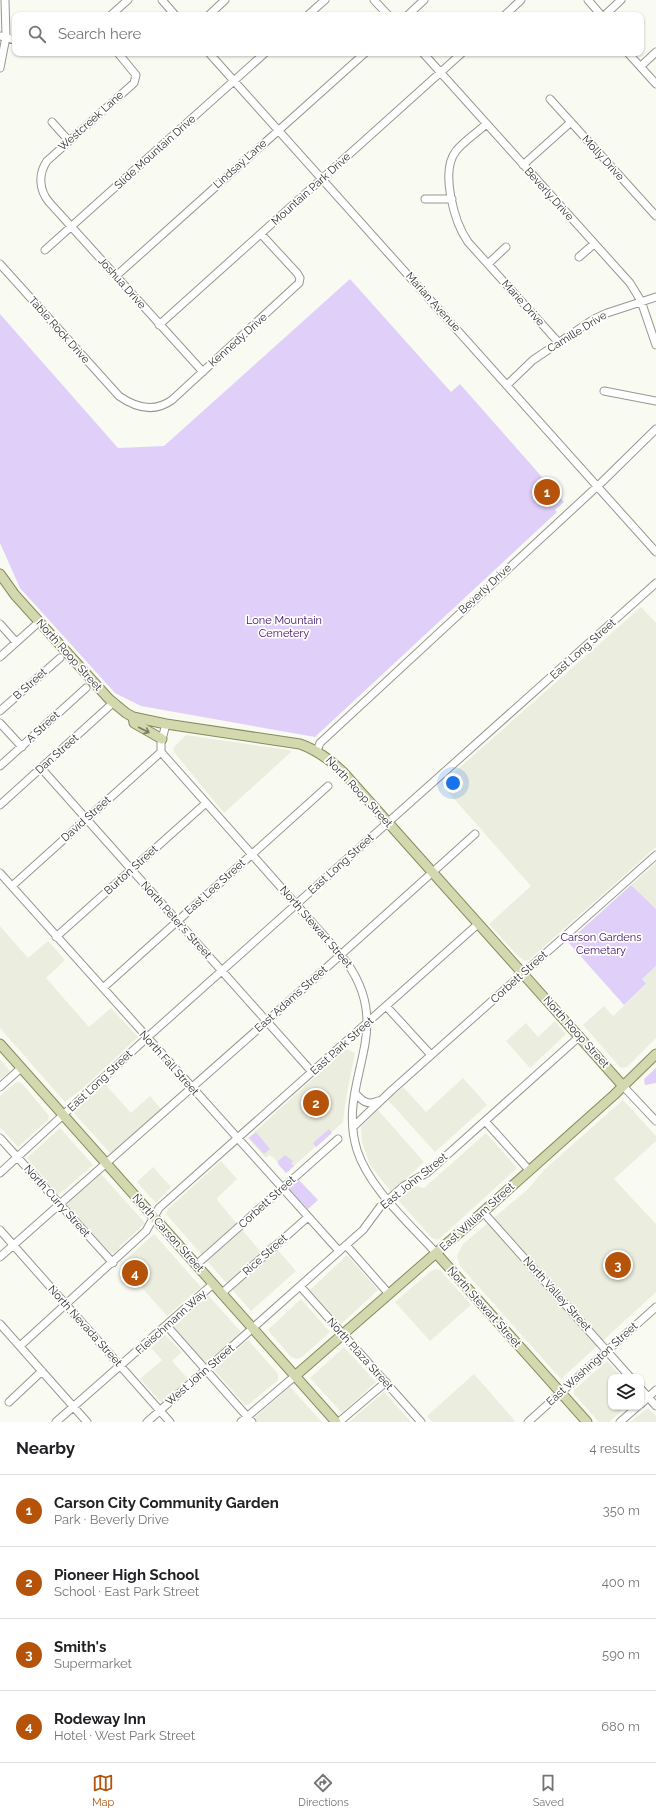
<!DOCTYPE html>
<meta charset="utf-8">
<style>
:root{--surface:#fff;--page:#f6f6f6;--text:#202124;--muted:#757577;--line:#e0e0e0;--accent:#b45309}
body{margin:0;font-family:Raleway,sans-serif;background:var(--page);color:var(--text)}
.controls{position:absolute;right:12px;bottom:12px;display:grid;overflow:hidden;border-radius:8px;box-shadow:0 1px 3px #0004}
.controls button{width:36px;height:36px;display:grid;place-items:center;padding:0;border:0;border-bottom:1px solid var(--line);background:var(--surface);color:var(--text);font:20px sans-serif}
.you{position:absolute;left:453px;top:783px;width:14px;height:14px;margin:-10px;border:3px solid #fff;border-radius:50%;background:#1a73e8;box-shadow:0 0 0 6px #1a73e833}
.badge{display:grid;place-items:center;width:26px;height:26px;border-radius:50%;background:var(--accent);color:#fff;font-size:13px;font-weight:700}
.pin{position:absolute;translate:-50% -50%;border:2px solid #fff;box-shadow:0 1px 4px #0006}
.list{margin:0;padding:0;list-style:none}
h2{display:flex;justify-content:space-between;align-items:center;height:52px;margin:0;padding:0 16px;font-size:17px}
h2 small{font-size:13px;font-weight:400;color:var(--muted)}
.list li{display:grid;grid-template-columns:26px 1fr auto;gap:12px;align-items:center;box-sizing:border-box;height:72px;padding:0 16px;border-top:1px solid var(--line)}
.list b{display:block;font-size:15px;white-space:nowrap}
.list p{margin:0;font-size:13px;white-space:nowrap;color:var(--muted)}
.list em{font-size:13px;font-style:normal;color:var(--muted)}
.icon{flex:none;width:22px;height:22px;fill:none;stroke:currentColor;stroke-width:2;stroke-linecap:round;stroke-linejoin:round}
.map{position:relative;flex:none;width:656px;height:1422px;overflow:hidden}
.search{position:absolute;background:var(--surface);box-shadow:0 1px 3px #0004;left:12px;right:12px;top:12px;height:44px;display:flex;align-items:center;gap:10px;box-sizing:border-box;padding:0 14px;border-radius:8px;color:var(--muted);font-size:15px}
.sheet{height:340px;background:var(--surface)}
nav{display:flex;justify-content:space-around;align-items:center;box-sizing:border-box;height:56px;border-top:1px solid var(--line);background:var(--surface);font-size:11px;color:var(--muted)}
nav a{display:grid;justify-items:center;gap:2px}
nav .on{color:var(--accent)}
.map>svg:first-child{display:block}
.built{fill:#ebedde}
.green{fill:#e0d0f9}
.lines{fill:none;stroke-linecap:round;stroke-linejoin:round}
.minor-casing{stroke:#969790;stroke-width:9}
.major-casing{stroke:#878c5e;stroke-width:11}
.minor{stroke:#fff;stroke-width:7}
.major{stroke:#d3d8ae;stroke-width:9}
.oneway{stroke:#797c67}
.labels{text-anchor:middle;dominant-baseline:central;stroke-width:3.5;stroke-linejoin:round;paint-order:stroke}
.street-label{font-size:11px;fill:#30302d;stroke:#fff}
.park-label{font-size:11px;fill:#400c6c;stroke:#fff}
</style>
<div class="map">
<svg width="656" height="1422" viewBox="0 0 656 1422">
<rect width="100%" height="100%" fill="#f9faf2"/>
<path class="built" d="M641 607 656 623V847L529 960 525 961 516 954 489 924 531 886 441 784Z
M186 735 289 750 291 752 224 813 174 752 173 748Z
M656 863V909L631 885Z
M0 926 28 958 48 941 65 960 46 978 89 1027 111 1008 138 1037 82 1089 65 1102 0 1028Z
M656 966V1038L627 1067 623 1068 620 1067 583 1025 604 1006 613 1016 646 985 641 979Z
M555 1021 566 1034 530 1068 506 1041 526 1023 538 1037Z
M346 1049 355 1053 347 1093 343 1122 286 1173 274 1158 269 1155 266 1158 248 1138Z
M0 1059 10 1071 0 1080Z
M463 1078 487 1105 435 1152 388 1100 403 1087 426 1112Z
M17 1082 21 1083 25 1087 49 1116 48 1120 18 1147 0 1127V1096Z
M105 1084 131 1113 150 1096 161 1109 111 1154 73 1112Z
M623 1100 656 1136V1141L614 1179 656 1224V1292L561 1379 460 1266 457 1256 463 1244 527 1190 545 1169Z
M378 1110 424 1162 391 1192 370 1165 362 1142 361 1127Z
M60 1128 93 1165 58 1195 27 1158Z
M486 1133 517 1168 438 1240 432 1238 399 1201V1198L411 1188 416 1186 424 1188Z
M221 1161 237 1179 217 1198V1200L260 1251 271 1242 296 1271 251 1311 166 1214 168 1209Z
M153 1167 171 1187 156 1203 137 1182Z
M100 1173 145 1223 119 1247 120 1248 114 1253H111L67 1206V1202Z
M154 1234 201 1287 167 1316 121 1264Z
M346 1256H348L378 1290 341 1324 310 1290Z
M436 1269 441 1271 471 1305 430 1341 395 1302 431 1271Z
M208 1295 241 1332 206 1363 174 1327Z
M301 1299 330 1332 302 1357 297 1359 291 1357 268 1330Z
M165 1335 182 1352 172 1361 188 1379 162 1403 140 1379 162 1360 151 1348Z
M248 1340 278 1374V1380L248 1405H245L214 1370Z
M344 1347 376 1382 342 1413 310 1378Z
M607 1361 622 1377H611V1407H626L609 1422H599L574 1394V1390Z
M474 1374 515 1421 513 1422H432L427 1416Z
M290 1387 322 1422H257L254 1418Z
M384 1392 411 1422H349L350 1421Z
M648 1408 656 1416V1422H630Z"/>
<path class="green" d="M350 279 451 392 460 384 564 502 555 510 557 512 315 737 141 706 115 693 20 588 0 543V314L118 448 164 446Z
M631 885 656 909V966L642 979 646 984 624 1005 568 942Z
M656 1068V1083L645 1085 644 1079Z
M329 1129 332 1133 316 1147 313 1143Z
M256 1132 270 1149 264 1154 249 1138Z
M285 1155 293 1161 291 1163 294 1166 286 1173 278 1164V1161Z
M299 1180 318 1200 308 1209 289 1189Z"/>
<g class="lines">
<defs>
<path id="minor" d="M162 0 175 15
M374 0 388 15
M588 0 601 15
M111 15 128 0
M209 15 225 0
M308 15 325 0
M408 15 424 0
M505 15 521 0
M605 15 621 0
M0 36 15 40
M118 53 136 75 134 83 47 161C38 174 39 190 49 202L203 372
M209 53 656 552
M423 53 630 283 641 301 656 345
M628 53 656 84
M641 66 656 52
M0 68 6 37 5 0
M550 99 656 216
M52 122 69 141
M486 124C477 133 464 141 456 151 440 171 454 222 468 242L559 343
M523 165 571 122
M425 199H452
M45 250 265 53
M579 257 594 244
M0 264 119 396C136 408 154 413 172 400L299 283 300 278 297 273 261 234
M488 264 506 247
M116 276 365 53
M159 325 462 53
M507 385 533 360 594 319 607 313 656 297
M604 391 656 401
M0 624 16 642
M0 657 39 622
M0 711 60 658
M0 723 22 747
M166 724 161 743V752L341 955C401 1029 335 1078 357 1150 369 1188 410 1224 436 1253
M317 751 320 743 334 730 602 482 656 429
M0 766 86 688
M41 768 312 1072
M0 805 114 702
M0 873 339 1251
M12 886 161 752
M56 937 206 803
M103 988 328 786
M386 1006 431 1055
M623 1086 656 1121
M0 1087 21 1068
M355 1093C362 1101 368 1106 378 1101
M485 1121 529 1170
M353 1127 392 1090 656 855
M0 1138 113 1263
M0 1173 151 1034 656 583
M483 1212 630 1377
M0 1230 170 1422
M346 1245 389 1294
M0 1257 266 1022 475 834
M196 1265 338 1139
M300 1286 421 1422
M221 1294 308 1217
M0 1324 87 1422
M167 1326 252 1422
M20 1346 146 1231 159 1208 478 924
M641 1389 656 1406
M9 1402 42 1371
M641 1404 656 1390
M56 1422 213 1284
M147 1422 363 1230 380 1207 404 1186 428 1172 580 1036
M241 1422 295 1376
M339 1422 386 1382
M528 1422 656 1307
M620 1422 637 1407"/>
<path id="major" d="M0 574 15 595 109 699 126 713 133 717 166 724 300 744C317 750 329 759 343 772L623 1086
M133 717 134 723 162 739
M0 1044 336 1422
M436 1253 587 1422
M295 1376 483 1212 614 1095 656 1054"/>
</defs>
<use href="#minor" class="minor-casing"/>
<use href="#major" class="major-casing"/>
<use href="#minor" class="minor"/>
<use href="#major" class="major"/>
</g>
<defs><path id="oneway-shaft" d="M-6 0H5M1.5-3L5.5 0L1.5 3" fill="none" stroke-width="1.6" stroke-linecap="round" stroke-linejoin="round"/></defs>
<use class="oneway" href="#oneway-shaft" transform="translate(144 730) rotate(27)"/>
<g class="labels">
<g class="street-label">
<text transform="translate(91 121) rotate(-42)">Westcreek Lane</text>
<text transform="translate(155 152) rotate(-42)">Slide Mountain Drive</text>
<text transform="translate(603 158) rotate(48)">Molly Drive</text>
<text transform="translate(240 164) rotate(-42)">Lindsay Lane</text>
<text transform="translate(311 189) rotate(-42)">Mountain Park Drive</text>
<text transform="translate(549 194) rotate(48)">Beverly Drive</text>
<text transform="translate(122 283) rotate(48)">Joshua Drive</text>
<text transform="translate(433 302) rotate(48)">Marian Avenue</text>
<text transform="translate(523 303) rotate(48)">Marie Drive</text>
<text transform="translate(59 330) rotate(48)">Table Rock Drive</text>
<text transform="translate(577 332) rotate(-32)">Camille Drive</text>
<text transform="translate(238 340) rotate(-42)">Kennedy Drive</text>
<text transform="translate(485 589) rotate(-43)">Beverly Drive</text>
<text transform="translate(583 649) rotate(-42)">East Long Street</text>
<text transform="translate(69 655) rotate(48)">North Roop Street</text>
<text transform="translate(30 684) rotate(-42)">B Street</text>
<text transform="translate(43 727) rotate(-43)">A Street</text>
<text transform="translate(57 754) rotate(-42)">Dan Street</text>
<text transform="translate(359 792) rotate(47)">North Roop Street</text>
<text transform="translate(86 819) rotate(-42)">David Street</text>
<text transform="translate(341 864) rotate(-42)">East Long Street</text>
<text transform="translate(131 870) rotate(-42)">Burton Street</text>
<text transform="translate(215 887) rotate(-42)">East Lee Street</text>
<text transform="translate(176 920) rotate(48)">North Peter's Street</text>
<text transform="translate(316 927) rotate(49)">North Stewart Street</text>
<text transform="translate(519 977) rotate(-42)">Corbett Street</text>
<text transform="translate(291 999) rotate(-42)">East Adams Street</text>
<text transform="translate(576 1032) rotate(48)">North Roop Street</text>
<text transform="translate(342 1046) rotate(-42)">East Park Street</text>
<text transform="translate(169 1063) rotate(48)">North Fall Street</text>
<text transform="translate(100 1081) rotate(-43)">East Long Street</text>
<text transform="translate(414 1181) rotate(-39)">East John Street</text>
<text transform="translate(57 1201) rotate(48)">North Curry Street</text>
<text transform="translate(267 1202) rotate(-42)">Corbett Street</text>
<text transform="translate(477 1217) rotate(-42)">East William Street</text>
<text transform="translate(168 1233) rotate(48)">North Carson Street</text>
<text transform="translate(265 1255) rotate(-42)">Rice Street</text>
<text transform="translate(557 1294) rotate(48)">North Valley Street</text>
<text transform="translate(484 1307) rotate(48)">North Stewart Street</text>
<text transform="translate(171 1322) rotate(-42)">Fleischmann Way</text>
<text transform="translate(85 1326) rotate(48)">North Nevada Street</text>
<text transform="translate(360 1354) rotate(48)">North Plaza Street</text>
<text transform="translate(592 1364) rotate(-42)">East Washington Street</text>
<text transform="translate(200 1375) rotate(-41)">West John Street</text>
</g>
<g class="park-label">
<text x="284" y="620">Lone Mountain<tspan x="284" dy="13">Cemetery</tspan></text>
<text x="601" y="937">Carson Gardens<tspan x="601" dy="13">Cemetary</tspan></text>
</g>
</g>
</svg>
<div class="controls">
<button><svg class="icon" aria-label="layers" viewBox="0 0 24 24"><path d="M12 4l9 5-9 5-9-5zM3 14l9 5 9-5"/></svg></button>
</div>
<div class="you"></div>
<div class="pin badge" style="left:547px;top:492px">1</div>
<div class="pin badge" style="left:316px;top:1103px">2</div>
<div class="pin badge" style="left:618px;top:1265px">3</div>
<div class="pin badge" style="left:135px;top:1273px">4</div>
<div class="search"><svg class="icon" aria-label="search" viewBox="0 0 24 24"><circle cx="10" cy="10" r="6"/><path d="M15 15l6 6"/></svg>Search here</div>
</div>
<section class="sheet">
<h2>Nearby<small>4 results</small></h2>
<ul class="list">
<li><span class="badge">1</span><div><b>Carson City Community Garden</b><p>Park · Beverly Drive</p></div><em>350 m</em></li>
<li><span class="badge">2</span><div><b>Pioneer High School</b><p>School · East Park Street</p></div><em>400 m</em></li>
<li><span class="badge">3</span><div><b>Smith's</b><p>Supermarket</p></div><em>590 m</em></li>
<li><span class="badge">4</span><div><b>Rodeway Inn</b><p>Hotel · West Park Street</p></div><em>680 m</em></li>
</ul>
</section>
<nav>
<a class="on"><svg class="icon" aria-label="map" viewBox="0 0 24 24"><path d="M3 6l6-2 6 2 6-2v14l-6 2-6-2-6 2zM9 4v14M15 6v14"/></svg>Map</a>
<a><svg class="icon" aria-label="directions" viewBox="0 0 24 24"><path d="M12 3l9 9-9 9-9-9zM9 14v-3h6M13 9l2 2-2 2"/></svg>Directions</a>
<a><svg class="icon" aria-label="saved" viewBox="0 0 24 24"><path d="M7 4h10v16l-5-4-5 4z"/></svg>Saved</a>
</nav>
